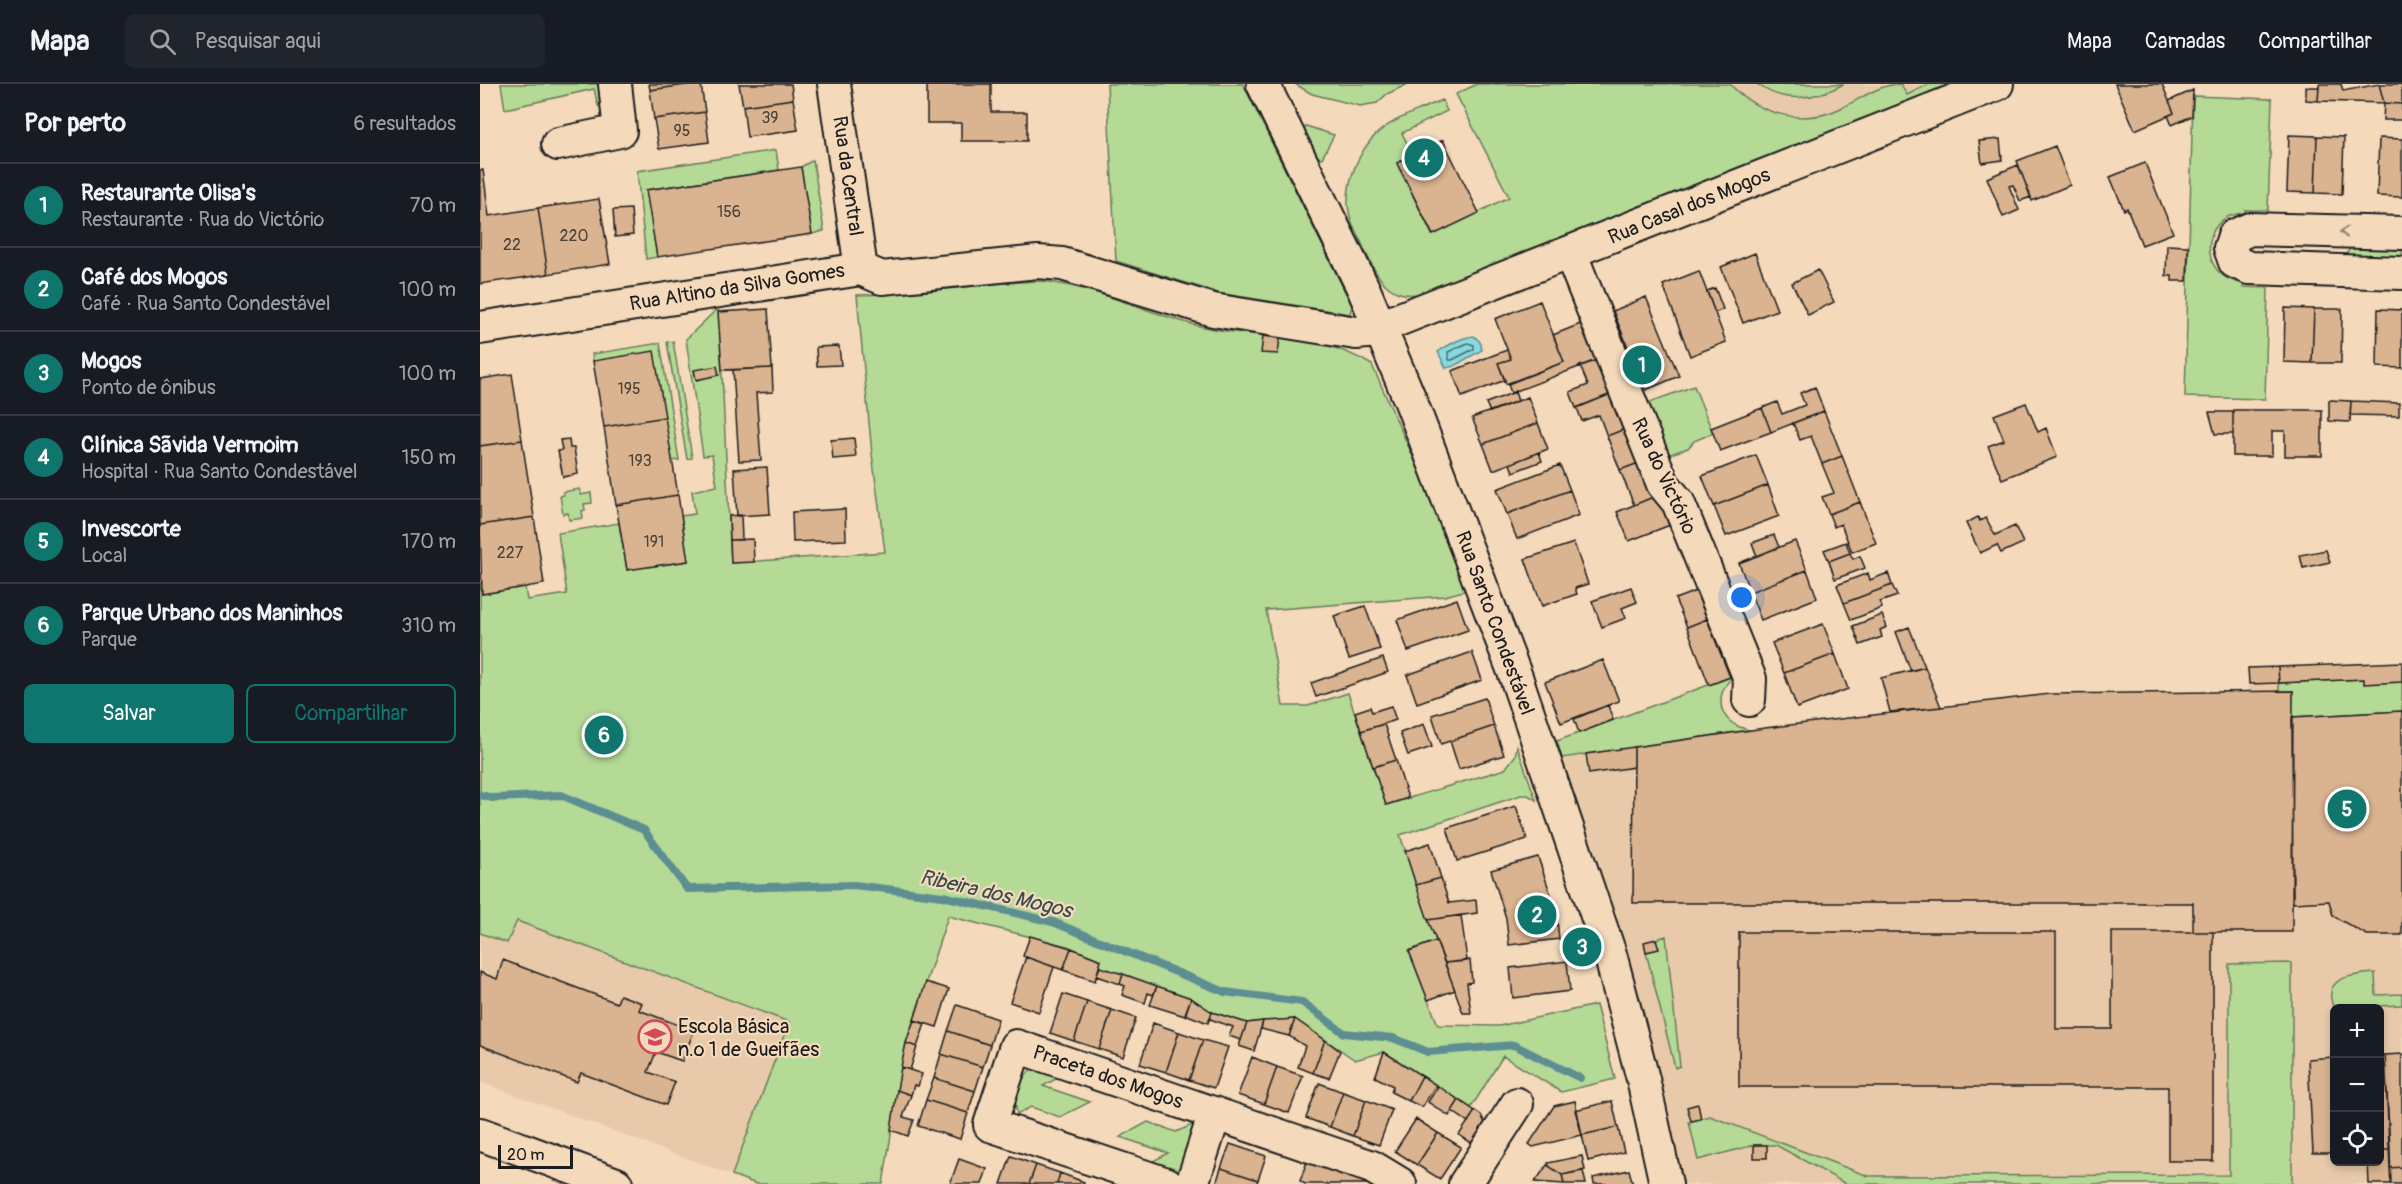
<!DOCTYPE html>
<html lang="pt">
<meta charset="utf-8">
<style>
:root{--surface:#171b24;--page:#20242c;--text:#f1f3f6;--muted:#9ea1a6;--line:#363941;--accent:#0f766e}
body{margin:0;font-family:Pangolin,sans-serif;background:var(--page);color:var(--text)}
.controls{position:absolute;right:18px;bottom:18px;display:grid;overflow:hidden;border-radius:9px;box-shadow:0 3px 9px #0003}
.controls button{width:54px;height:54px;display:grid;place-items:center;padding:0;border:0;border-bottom:2px solid var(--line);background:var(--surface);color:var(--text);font:30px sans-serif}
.scale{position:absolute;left:18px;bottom:15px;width:75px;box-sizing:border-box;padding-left:6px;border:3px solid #1c1c1c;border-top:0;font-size:16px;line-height:21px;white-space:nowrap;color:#1c1c1c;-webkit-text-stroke:4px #f4d9bb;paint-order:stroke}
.you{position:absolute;left:1262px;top:514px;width:21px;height:21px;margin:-15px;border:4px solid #fff;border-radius:50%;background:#1a73e8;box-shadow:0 0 0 9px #1a73e833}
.badge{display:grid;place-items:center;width:39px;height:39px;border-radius:50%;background:var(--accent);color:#fff;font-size:20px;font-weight:700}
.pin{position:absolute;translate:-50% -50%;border:3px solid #fff;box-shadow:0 2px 6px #0006}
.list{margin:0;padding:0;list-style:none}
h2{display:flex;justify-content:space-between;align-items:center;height:78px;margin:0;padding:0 24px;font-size:26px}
h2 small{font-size:20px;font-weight:400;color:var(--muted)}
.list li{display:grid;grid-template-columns:39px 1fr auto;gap:18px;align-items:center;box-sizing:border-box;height:84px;padding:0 24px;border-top:2px solid var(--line)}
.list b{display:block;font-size:22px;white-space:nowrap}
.list p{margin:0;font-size:20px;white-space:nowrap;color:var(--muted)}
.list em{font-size:20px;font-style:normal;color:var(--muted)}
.actions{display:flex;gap:12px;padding:18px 24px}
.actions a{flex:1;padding:14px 0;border:2px solid var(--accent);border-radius:9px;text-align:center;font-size:21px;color:var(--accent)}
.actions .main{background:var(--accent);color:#fff}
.icon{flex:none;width:33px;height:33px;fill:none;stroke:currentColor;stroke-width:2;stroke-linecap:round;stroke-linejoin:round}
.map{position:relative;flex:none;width:1922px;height:1100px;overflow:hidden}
header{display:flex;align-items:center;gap:36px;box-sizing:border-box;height:84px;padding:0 30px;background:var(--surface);border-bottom:2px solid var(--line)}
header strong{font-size:28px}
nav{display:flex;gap:33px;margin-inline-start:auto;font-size:21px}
.search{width:420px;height:54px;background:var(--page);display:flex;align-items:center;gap:15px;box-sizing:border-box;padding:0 21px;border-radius:9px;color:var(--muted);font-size:22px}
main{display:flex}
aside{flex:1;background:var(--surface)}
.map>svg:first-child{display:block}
.built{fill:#e8caab;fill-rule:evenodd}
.green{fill:#b4da96;stroke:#687b59;stroke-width:1.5}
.water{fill:#88dadf;stroke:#5d8e91;stroke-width:1.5}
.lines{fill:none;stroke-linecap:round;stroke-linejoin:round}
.shore{stroke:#47686a;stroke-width:1.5}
.stream{stroke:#5d8e91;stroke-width:8}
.building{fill:#dab390;stroke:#1c1c1c;stroke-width:1.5}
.minor-casing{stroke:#1c1c1c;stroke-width:36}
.minor{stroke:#f4d9bb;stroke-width:32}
.oneway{stroke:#938473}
.labels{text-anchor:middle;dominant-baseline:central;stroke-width:4.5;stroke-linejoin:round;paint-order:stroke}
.number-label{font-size:16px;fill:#4c4239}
.street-label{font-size:20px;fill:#1c1c1c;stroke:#f4d9bb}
.poi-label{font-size:20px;fill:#1c1c1c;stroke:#f4d9bb;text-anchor:start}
.water-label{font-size:21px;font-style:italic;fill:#374c4d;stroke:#f4d9bb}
</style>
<header>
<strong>Mapa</strong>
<div class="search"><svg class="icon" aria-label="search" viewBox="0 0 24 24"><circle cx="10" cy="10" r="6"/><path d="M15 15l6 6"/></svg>Pesquisar aqui</div>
<nav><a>Mapa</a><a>Camadas</a><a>Compartilhar</a></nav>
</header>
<main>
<aside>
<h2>Por perto<small>6 resultados</small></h2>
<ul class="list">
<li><span class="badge">1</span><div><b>Restaurante Olisa's</b><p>Restaurante · Rua do Victório</p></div><em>70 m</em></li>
<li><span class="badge">2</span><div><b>Café dos Mogos</b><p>Café · Rua Santo Condestável</p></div><em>100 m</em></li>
<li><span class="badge">3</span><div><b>Mogos</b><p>Ponto de ônibus</p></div><em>100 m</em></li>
<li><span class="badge">4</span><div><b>Clínica Sãvida Vermoim</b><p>Hospital · Rua Santo Condestável</p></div><em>150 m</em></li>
<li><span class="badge">5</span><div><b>Invescorte</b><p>Local</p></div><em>170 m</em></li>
<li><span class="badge">6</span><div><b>Parque Urbano dos Maninhos</b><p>Parque</p></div><em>310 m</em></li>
</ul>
<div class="actions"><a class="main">Salvar</a><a>Compartilhar</a></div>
</aside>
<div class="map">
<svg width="1922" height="1100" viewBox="0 0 1922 1100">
<rect width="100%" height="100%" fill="#f4d9bb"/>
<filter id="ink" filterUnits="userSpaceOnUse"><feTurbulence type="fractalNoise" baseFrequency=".0167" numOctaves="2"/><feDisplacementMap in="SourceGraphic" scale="12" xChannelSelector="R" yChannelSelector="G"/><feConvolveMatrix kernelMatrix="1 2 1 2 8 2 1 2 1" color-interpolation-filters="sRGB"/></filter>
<g filter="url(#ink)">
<path class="built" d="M1219 0H1482L1288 76Z
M1799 599 1813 607V633L1922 627V1100H1190L1067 676 1269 646 1570 610 1768 607 1769 600ZM1854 924H1900V1078H1854Z
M0 823 388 968 276 1100 0 998Z"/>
<path class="green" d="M21 0H124L126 22H118L114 5 25 25Z
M627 0H763L872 222 870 230 738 209 636 177Z
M815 0H928L907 10 897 19 880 22 832 10Z
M997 0H1250C1277 30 1323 43 1361 24 1381 15 1399 0 1421 0L1427 11 1449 0H1482L943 209C906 218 895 188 882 160 876 147 869 136 868 121 867 98 876 75 890 57 906 36 939 27 962 16L967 27 922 49 933 71 917 79 952 151 1029 113 976 10Z
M1277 0H1364C1335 15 1305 21 1277 0Z
M1713 12 1792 15 1788 126H1765V129C1719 129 1717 195 1763 199V203L1788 204 1785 315 1705 313Z
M826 42 854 51 842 74 838 73 824 46Z
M296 66 299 86 167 106 177 173 166 175 157 87Z
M333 76 344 147 332 150 321 83Z
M1875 157 1922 158V180L1861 178Z
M561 197C615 203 663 227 715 241 777 257 833 245 892 281L941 391 987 506 965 512 786 526 803 622H828L868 609 906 721 1025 685 1035 672 1037 662 1056 716 1048 711H1041L920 751 956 857 929 867 958 941 1019 942 1116 921 1135 995 1081 1008 1023 972 991 1024 904 968 875 976 815 935 767 939 732 928 711 914 620 883 621 876 587 862 468 832 426 959 403 1100H276L252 1091 309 938 37 837 27 859 0 849V497L2 510 45 503 47 516 87 510 78 449 139 439 147 486 208 477 201 432 215 430 212 407 237 402 232 371 223 372 206 255 235 227H239L251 479 405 468 392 370 377 211C439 211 500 199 561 197Z
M193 257 212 374 207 375 187 258Z
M180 259 199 376 192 377 113 277 112 270Z
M1214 302 1233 349 1214 357 1208 364 1182 373 1162 321Z
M99 405 101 411 111 409 112 419 104 420 105 426 102 427 103 434 89 436 88 429 83 430 80 412 84 411 83 408Z
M1250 593 1251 595C1238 607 1237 627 1251 638 1256 643 1264 644 1269 646L1082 674 1077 657Z
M1884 595 1922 598V627L1812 633 1813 607H1799V599Z
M1186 852 1200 982 1195 984 1166 868 1178 865 1176 855Z
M1812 879V1100H1366L1296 1061H1274L1218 1076 1209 1038 1230 1032 1388 1092 1749 1091V880Z
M1895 889 1896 911 1922 910V921L1897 922V924L1854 925C1840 892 1873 891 1895 889Z
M554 984 583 991 563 1002 610 1018 580 1033 551 1023 537 1030C533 1016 540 991 554 984Z
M668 1038 696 1048 714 1040 715 1044 701 1087 690 1089 666 1081 688 1069 640 1053Z"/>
<path class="water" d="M994 252 1000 258 1002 266 974 282 966 284 958 268C967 261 983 253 994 252Z"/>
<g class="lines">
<path class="shore" d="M988 259 994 261V265L972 276H969L968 268Z"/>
<path class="stream" d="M0 711 13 714 81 711 164 746 207 805 374 801 463 812 573 838 745 908 822 918 864 949 913 954 948 968 1034 961 1100 994"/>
</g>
<path class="building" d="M169 0H213L170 6Z
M213 0H221L225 28 174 35 170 6Z
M259 0H311L313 15 263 22Z
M447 0H511V28H547V57H481V39H447Z
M1635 0H1682L1694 29 1655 46Z
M1839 0H1861L1863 7 1899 0 1904 19 1838 17Z
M1899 0H1922V20L1904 19Z
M1826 3H1839L1838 17 1826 16Z
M1713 6 1712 32 1692 41 1688 32 1694 29 1689 17Z
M313 15 318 46 267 53 263 22Z
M1904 19 1922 20V36H1903Z
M225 28 229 58 179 65 174 35Z
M1809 51 1837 52 1835 109 1807 108Z
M1837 52 1864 53 1862 110 1835 109Z
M1899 54 1922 55V113L1897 112Z
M1520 55 1522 76 1502 79 1499 57Z
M963 56 999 129 953 151 917 79Z
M1575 62 1590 101 1552 117 1537 77Z
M1665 79 1693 149 1662 161 1647 124 1644 126 1630 93Z
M1538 81 1551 113 1540 117 1533 101 1529 102 1539 126 1523 133 1507 94Z
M321 83 332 150 177 173 166 106Z
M0 86H3L9 132 58 124 68 190 0 200Z
M119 115 130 180 68 190 58 124Z
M151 125 153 151 135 153 133 126Z
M1687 161 1708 162 1707 197H1692V192H1686Z
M1275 169 1297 226 1263 239 1241 183Z
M1338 186 1354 218 1328 231 1312 199Z
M1219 187 1246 258 1210 272 1183 201Z
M1235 204 1243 225 1235 229 1227 207Z
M1166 213 1199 292 1166 306 1133 227Z
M1060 217 1084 278 1026 300 1018 279 1031 275 1015 235Z
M1805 224 1834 225 1832 279 1804 278Z
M288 225 292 284 242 286 238 228Z
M1834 225H1862L1861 279H1832Z
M1898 225 1922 226V284L1897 283Z
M1108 237 1122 274 1031 309 1028 300 1084 278 1073 251Z
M783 252 800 254 798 270 781 269Z
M359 262 361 281 337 282 336 263Z
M1027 266 1031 275 1018 279 1025 296 982 313 972 287Z
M174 267 185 333 124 343 113 277Z
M1122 274 1136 308 1096 324 1090 308 1108 301 1100 282Z
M237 282 239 291 216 296 214 286Z
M292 284 293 308 276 309 281 376 259 377 253 286Z
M32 290 42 356 0 362V295Z
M1335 303 1344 327 1291 348 1282 324 1297 318 1302 330 1325 321 1320 309Z
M1035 308 1038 317 1010 328 1006 319Z
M1136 308 1150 343 1127 352 1119 331 1102 337 1097 324Z
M1048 313 1058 339 1003 360 992 334Z
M1849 316 1871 317 1870 338 1849 337Z
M1871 317 1919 319V332L1870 331Z
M1546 319 1558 348 1566 344 1577 373 1522 395 1508 362 1524 356 1514 331Z
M1282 324 1291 348 1240 367 1231 344Z
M1753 326H1842V372H1805V347H1792V372H1753Z
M1344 327 1362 372 1342 380 1331 352 1320 356 1313 339Z
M1729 328H1753V350H1735Z
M185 333 198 411 136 421 124 343Z
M1058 339 1068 365 1013 386 1003 360Z
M1150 343 1164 377 1140 386 1127 352Z
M374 354 376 373 353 375 351 356Z
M89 355 90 364H94L98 390 83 393 78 367 82 366 80 356Z
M42 356 54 433 0 441V362Z
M1059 368 1062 377 1033 388 1030 380Z
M1276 371 1288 401 1234 422 1222 392Z
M1362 372 1380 418 1349 430 1342 413 1354 409 1342 380Z
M1164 377 1178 411 1154 421 1140 386Z
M1080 381 1090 406 1027 430 1017 405Z
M287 383 290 430 257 432 254 385Z
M1288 401 1299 432 1246 452 1234 422Z
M1090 406 1099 431 1037 455 1027 430Z
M198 411 208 477 147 486 136 421Z
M1178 411 1190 441 1149 457 1137 428Z
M1380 418 1396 459 1372 468 1361 440 1354 443 1349 430Z
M365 425 366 456 313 458 312 428Z
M261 431 262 456H250L249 432Z
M54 433 64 500 2 510 0 441Z
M1498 433 1500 437 1506 434 1515 451 1535 442 1543 459 1521 469 1517 461 1500 469 1486 439Z
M1294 451 1299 463 1277 472 1272 459Z
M273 455 274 478 251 479 250 456Z
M1315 457 1327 486 1270 508 1259 479Z
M1366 458 1370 469 1349 477 1344 466Z
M1094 459 1108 500 1095 504 1097 510 1062 522 1045 475Z
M1846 466 1850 478 1823 484 1820 471Z
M1370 469 1373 475 1380 472 1385 484 1355 495 1349 477Z
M1327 486 1337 514 1281 536 1270 508Z
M1388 489 1390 496 1408 489 1412 501 1364 519 1357 501Z
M1412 501 1417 512 1400 518 1402 524 1371 536 1364 519Z
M1151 503 1157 518 1142 524 1146 534 1122 543 1112 517Z
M1216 507 1227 535 1207 543 1195 515Z
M977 515 988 546 928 567 917 536Z
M885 522 900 565 869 575 854 532Z
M1402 531 1407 543 1400 546 1402 553 1380 561 1373 542Z
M1227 535 1250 593 1229 601 1207 543Z
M1343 540 1355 570 1304 589 1292 559Z
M1429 543 1445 583 1431 587 1416 548Z
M992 568 1002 596 937 619 927 591Z
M1355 570 1368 605 1317 624 1304 589Z
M903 574 908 588 836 613 831 599Z
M1123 576 1139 617 1081 639 1065 598Z
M1922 578V598L1884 600V595L1799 599 1798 583Z
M1445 583 1461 623 1410 628 1401 594Z
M1798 583 1799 599 1769 600 1768 584Z
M1813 607 1812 848H1713V819H1153L1154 663 1285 644 1570 610Z
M1005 614 1014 642 961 660 952 631Z
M1128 621 1133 636 1099 649 1094 635Z
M911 622 916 636 881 647 875 628 890 623 892 628Z
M1922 627V851H1887L1853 832 1849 817 1813 819 1812 633Z
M904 640 916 676 893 683 881 647Z
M944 640 952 663 928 671 920 649Z
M1014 642 1024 671 979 685 970 657Z
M1154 663V683L1109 690 1106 670Z
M916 676 928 714 906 721 893 683Z
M1036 722 1047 755 977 777 967 744Z
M950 759 961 794 936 801 925 767Z
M1058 773 1076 826 1079 855 1029 861 1026 834 1011 786Z
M961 794 969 819 996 816 997 829 948 836 936 801Z
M981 831 987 877 965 879 948 836Z
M1259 848H1576V945H1632V848H1733V1077H1688V1003H1259Z
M550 852 591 864 583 886 543 872Z
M1176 855 1179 865 1166 868 1164 858Z
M956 857 975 906 948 916 929 867Z
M591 864 621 876 615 897 583 886Z
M546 873 574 883 559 928 530 918Z
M23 876 137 919 140 911 162 919 159 926 214 947 202 977 176 968 168 988 195 998 186 1021 101 989 97 998 0 961V888L17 895Z
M990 876 992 898 987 899 991 929H983L965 879Z
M1087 877 1090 907 1033 914 1030 884Z
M620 883 643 890 640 900 616 892Z
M643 890 677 902 673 911 668 909 665 919 642 911 645 902 640 900Z
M446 898 469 905 457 943 434 936Z
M677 902 711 914 705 932 670 921Z
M583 910 607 918 594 957 570 949Z
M711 914 732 928 728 939 705 930Z
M607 918 632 926 619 965 594 957Z
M477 921 518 935 510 961 468 947Z
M632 926 656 934 643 973 619 965Z
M732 928 767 939 761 956 749 952 753 943 730 935Z
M815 935 809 952 781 945 783 937Z
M815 935 845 956 833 989 818 983 825 962 809 952Z
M434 936 445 940 437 963 426 959Z
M783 937 774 967 759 962 767 939Z
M673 939 699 948 686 988 660 980Z
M468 947 510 961 503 983 461 970Z
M699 948 723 956 709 996 686 988Z
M723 956 748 963 734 1004 709 996Z
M845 956 860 967 849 994 833 989Z
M426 959 437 963 430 986 421 983Z
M904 968 942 992 929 1017 911 1008 913 1002 895 993Z
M461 970 503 983 495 1007 454 994Z
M1922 970V1083L1910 1084 1905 971Z
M1900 971H1905L1910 1066H1900Z
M772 973 797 983 784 1020 758 1011Z
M1854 973V1069H1833L1828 975Z
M421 983 442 990 438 1002 434 1001 431 1011 417 1006Z
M797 983 823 992 809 1029 784 1020Z
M942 992 956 1001 942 1023 929 1017Z
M454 994 495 1007 488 1029 446 1016Z
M839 999 863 1008 850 1043 826 1034Z
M958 1002 979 1016 969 1032 948 1018Z
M417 1006 431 1011 423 1033 434 1036 428 1052 411 1046Z
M863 1008 886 1016 873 1052 850 1043Z
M446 1016 488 1029 480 1055 438 1042Z
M886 1016 912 1026 899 1061 873 1052Z
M979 1016 995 1027 988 1038 972 1027Z
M1095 1017 1102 1051 1053 1063 1049 1060 1074 1022Z
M1132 1017 1138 1043 1102 1051 1095 1026Z
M1218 1020 1221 1035 1211 1037 1207 1023Z
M995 1027 1001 1031 1005 1039 993 1060 979 1051Z
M936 1035 958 1049 937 1081 915 1067Z
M1138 1043 1144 1068 1108 1077 1102 1051Z
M958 1049 981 1063 960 1095 937 1081Z
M750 1060 786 1072 778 1096 741 1084Z
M1274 1061H1287V1074H1274Z
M1900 1066H1910L1911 1100H1889L1888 1078H1900Z
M531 1072 556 1081 549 1100H521Z
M1102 1072 1105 1086 1082 1091 1069 1082 1068 1079Z
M479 1075 507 1085 502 1100H470Z
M828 1075 863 1088 892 1100H825L820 1097Z
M556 1081 580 1089 577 1100H549Z
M1067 1081 1082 1091 1084 1100 1055 1098Z
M1922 1083V1100H1911L1910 1084Z
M741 1084 778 1096 776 1100H736Z
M1149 1086 1153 1100H1114L1113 1094Z
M1103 1087 1106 1100H1084L1082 1091Z
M580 1089 604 1098 603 1100H577Z"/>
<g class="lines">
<defs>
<path id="minor" d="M354 0 381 185
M783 0 884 206 931 318 1036 593 1130 870 1163 995 1186 1100
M78 60 140 47 135 0
M1922 149 1770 145 1754 152 1750 164 1755 178 1769 184 1922 189
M1090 168 1183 400 1198 418 1270 595 1269 616
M0 244 381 185 402 194 558 178 582 180 733 226 876 249 887 248 1517 0
M0 1050 136 1100
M687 1100 510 1041 536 962 892 1083 920 1100
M712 1100 735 1029
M985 1100 1037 1020"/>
</defs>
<use href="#minor" class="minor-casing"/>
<use href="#minor" class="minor"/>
</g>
<defs><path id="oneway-chevron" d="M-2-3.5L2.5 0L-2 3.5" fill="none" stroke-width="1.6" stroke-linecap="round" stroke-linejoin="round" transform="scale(1.5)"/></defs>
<use class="oneway" href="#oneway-chevron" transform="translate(1864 148) rotate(-178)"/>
</g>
<defs>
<symbol id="school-ring" viewBox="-11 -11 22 22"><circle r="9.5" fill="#f4d9bb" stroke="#d1495b" stroke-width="1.5"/><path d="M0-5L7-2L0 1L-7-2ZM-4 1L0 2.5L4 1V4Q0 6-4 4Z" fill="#d1495b"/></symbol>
</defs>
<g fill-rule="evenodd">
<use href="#school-ring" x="156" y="934" width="38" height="38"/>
</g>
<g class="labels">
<g class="number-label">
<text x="290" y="34">39</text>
<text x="202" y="47">95</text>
<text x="249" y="128">156</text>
<text x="94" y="152">220</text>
<text x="32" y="161">22</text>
<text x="149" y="305">195</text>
<text x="160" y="377">193</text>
<text x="174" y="458">191</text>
<text x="30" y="469">227</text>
</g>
<g class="street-label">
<text transform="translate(368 92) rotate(82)">Rua da Central</text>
<text transform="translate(1209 122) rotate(-22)">Rua Casal dos Mogos</text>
<text transform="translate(257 203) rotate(-9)">Rua Altino da Silva Gomes</text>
<text transform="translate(1184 392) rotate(65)">Rua do Victório</text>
<text transform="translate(1015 539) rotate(70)">Rua Santo Condestável</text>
<text transform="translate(628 993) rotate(19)">Praceta dos Mogos</text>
</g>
<g class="poi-label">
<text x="198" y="942">Escola Básica<tspan x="198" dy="23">n.º 1 de Gueifães</tspan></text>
</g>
<g class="water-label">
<text transform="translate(516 810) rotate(13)">Ribeira dos Mogos</text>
</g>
</g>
</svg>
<div class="controls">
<button>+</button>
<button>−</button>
<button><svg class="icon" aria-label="locate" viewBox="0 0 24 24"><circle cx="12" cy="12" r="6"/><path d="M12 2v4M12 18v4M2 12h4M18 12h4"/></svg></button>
</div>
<div class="scale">20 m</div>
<div class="you"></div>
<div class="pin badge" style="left:1162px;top:281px">1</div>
<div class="pin badge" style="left:1057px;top:831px">2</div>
<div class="pin badge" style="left:1102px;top:863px">3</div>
<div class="pin badge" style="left:944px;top:74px">4</div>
<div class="pin badge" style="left:1867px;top:725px">5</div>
<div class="pin badge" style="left:124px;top:651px">6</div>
</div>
</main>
